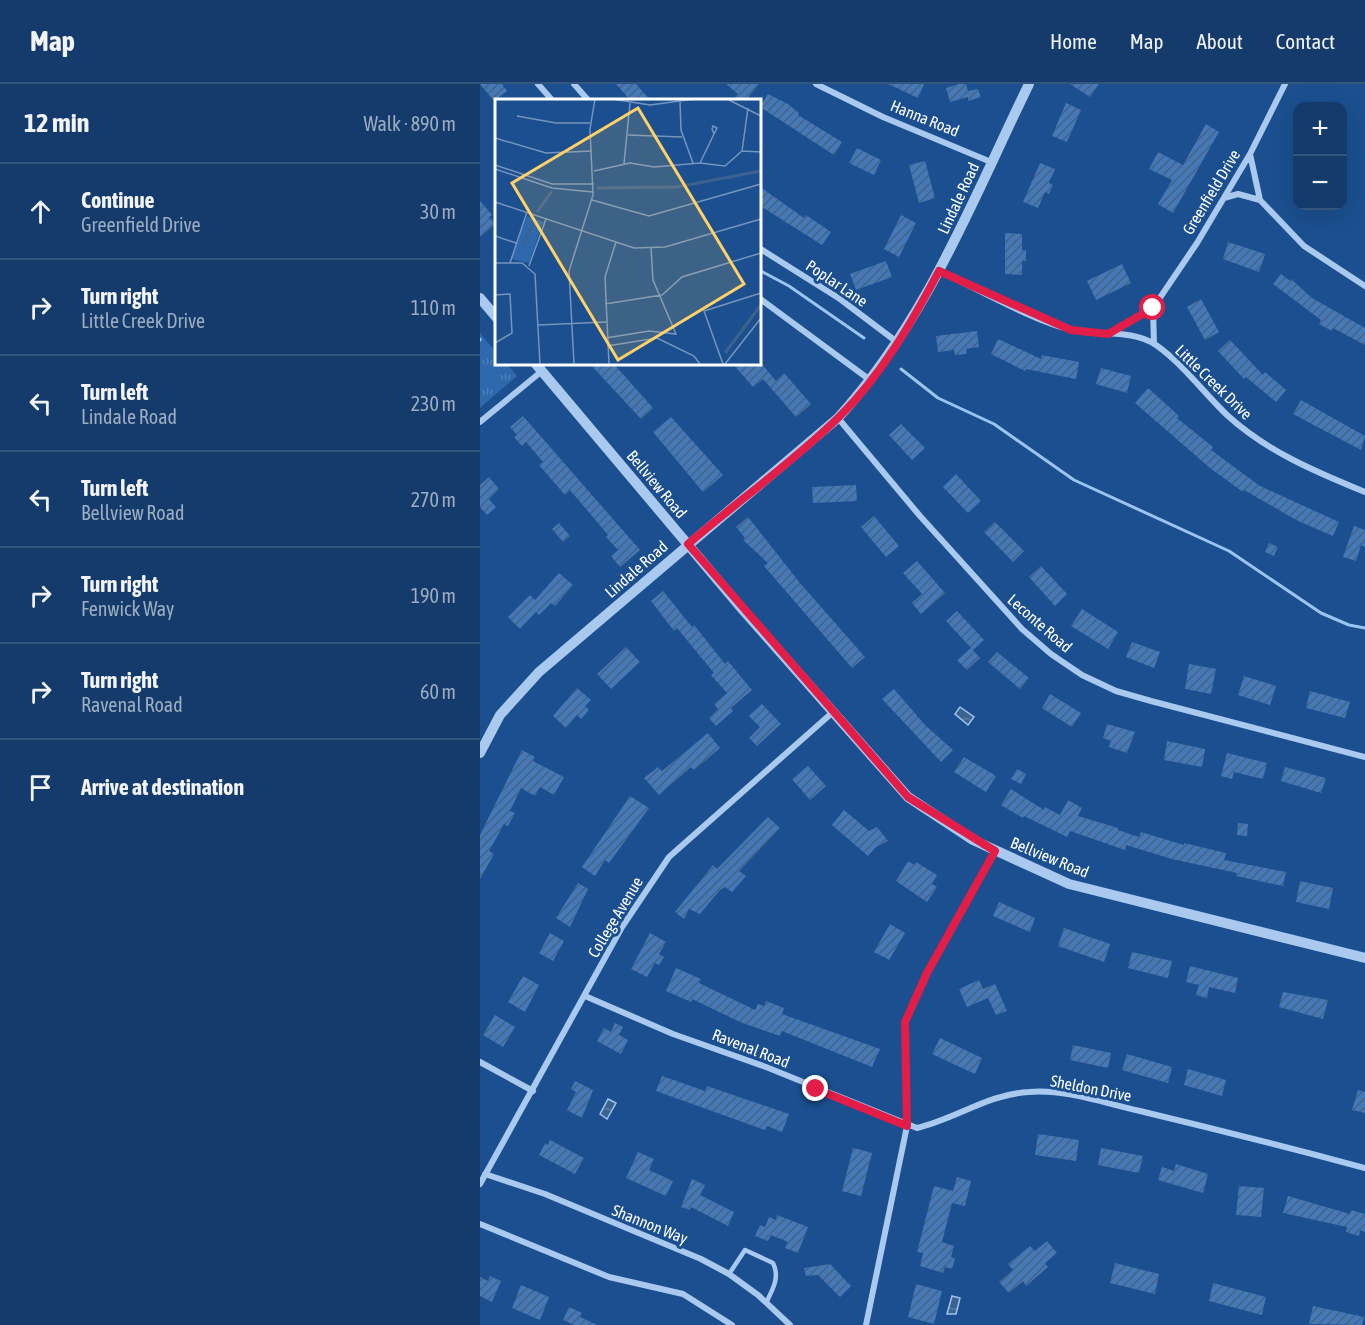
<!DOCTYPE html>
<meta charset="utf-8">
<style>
:root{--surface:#143b6b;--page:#214673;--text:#f1f3f6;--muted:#9dadc1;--line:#33557e}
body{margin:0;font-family:"Asap Condensed",sans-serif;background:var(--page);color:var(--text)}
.controls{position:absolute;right:18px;top:18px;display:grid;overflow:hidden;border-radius:12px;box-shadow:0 6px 24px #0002}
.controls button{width:54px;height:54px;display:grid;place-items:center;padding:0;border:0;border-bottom:2px solid var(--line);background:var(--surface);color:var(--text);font:30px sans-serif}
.stop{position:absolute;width:18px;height:18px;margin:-14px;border:4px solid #e11d48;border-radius:50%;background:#fff}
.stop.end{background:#e11d48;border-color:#fff;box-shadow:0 2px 6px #0008}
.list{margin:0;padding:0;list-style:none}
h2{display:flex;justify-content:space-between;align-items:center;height:78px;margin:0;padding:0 24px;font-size:26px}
h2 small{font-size:20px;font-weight:400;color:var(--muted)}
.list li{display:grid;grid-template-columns:39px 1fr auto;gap:18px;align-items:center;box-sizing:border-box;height:96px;padding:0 24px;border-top:2px solid var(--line)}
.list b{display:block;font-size:22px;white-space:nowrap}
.list p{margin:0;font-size:20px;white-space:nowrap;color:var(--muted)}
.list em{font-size:20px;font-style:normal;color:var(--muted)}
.icon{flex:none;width:33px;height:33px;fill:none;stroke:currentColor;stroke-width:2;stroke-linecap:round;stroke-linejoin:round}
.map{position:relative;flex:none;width:885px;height:1241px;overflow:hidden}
header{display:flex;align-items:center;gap:36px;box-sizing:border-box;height:84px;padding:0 30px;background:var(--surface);border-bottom:2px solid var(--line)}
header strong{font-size:28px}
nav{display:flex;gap:33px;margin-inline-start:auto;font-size:21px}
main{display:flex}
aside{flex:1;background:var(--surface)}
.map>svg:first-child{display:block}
.grass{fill:url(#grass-tufts)}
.water{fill:url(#water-waves);stroke:#9cc4f0;stroke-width:1.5}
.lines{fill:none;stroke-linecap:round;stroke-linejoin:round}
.stream{stroke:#9cc4f0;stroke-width:3}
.building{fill:url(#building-hatch)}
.service{stroke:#a9c9ee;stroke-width:4.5}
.minor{stroke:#a9c9ee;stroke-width:6}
.tertiary{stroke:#a9c9ee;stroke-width:10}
.route{stroke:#e11d48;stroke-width:8}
.labels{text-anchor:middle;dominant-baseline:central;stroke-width:6;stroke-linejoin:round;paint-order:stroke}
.street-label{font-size:16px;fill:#fff;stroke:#1b4f8f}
.inset-river{fill:none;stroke:#3c6290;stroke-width:3}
.inset-road{fill:none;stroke:#7695bc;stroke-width:1.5}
.view{fill:#ffd166;fill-opacity:0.15;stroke:#ffd166;stroke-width:3}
.inset-edge{fill:none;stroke:#fff;stroke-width:3}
</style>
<header>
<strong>Map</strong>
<nav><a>Home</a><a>Map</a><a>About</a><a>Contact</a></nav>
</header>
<main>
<aside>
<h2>12 min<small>Walk · 890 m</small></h2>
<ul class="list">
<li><svg class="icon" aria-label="ahead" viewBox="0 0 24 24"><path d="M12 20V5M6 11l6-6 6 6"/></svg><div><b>Continue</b><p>Greenfield Drive</p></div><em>30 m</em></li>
<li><svg class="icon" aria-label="right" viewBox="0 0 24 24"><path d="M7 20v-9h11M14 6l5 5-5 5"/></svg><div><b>Turn right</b><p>Little Creek Drive</p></div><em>110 m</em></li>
<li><svg class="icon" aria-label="left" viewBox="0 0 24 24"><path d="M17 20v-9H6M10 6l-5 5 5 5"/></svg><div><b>Turn left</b><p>Lindale Road</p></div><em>230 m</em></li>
<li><svg class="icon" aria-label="left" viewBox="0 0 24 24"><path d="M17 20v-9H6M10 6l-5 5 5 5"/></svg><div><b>Turn left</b><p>Bellview Road</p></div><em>270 m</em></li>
<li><svg class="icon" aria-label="right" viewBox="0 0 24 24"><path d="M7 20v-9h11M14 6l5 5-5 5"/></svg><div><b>Turn right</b><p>Fenwick Way</p></div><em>190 m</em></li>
<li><svg class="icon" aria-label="right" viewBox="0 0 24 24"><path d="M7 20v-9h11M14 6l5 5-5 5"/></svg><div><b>Turn right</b><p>Ravenal Road</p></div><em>60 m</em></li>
<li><svg class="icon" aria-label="arrive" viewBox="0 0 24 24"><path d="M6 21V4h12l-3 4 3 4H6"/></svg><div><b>Arrive at destination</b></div></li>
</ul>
</aside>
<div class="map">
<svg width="885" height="1241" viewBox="0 0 885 1241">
<defs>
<pattern id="grass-tufts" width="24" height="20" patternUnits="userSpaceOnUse" patternTransform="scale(1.5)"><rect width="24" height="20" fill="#2e69ad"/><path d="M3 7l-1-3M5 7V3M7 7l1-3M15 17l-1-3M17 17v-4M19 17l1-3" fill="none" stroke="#4d80b9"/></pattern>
<pattern id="water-waves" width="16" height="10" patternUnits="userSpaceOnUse" patternTransform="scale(1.5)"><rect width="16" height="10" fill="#3c6290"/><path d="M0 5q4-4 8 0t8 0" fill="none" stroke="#597aa1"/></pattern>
<pattern id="building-hatch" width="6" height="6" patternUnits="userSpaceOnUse" patternTransform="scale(1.5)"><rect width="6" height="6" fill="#4478b7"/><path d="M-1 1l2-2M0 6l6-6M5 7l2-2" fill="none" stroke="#486282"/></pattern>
</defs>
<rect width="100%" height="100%" fill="#1b4f8f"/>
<path class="grass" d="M0 249 16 268V279H26L37 292 0 324Z"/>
<path class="water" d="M480 623 494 633 488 641 475 630Z
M128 1015 136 1019 127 1035 120 1030Z
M472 1212 480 1214 476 1230H467Z"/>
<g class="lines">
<path class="stream" d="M279 186 309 202 384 254
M0 256V255
M421 285 458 314 514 340 594 396 749 467 841 529 869 541 885 544"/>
</g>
<path class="building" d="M0 0H22L27 7 14 17Z
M136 0H156L170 16H150Z
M246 0H279L266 16H253L258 10Z
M408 0H444L438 14Z
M479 0H486L488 7 498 5 501 13 488 17V13L470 18 466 4Z
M590 0H619L610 13Z
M288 10 308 20 319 29 318 31 362 58 354 71 280 23Z
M586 19 601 26 587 58 572 52Z
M726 40 739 48 693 129 678 120 692 96 669 85 678 68 703 81Z
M377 64 401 76 394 91 369 79Z
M445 77 455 114 439 119 429 81Z
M560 79 575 85 569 99 573 101 569 110 565 108 558 124 543 118Z
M279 102 324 134 326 131 351 148 342 161 279 121Z
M0 117 12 131 9 133 15 140 0 153Z
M421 131 436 139 419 173 404 165Z
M525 149 542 150V166H546V177H542V191L525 190Z
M748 158 785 170 779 188 743 175Z
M406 177 412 193 376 206 370 190Z
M642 180 651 199 616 216 607 197Z
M801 190 810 197 811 195 832 214 885 244V261L853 244 852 247 839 240 841 236 793 200Z
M721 215 739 248 725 256 707 223Z
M497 247 499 263 486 265 487 270 475 271 474 266 458 268 456 252Z
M518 255 561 275 562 271 599 278 596 295 546 285 545 287 511 270Z
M750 256 783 291 785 288 806 306 796 318 766 293 764 295 738 267Z
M109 279H133L173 324 161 335Z
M252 279H281L296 297 304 289 331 320 316 333 283 295 273 303Z
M621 284 651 292 647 309 616 300Z
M668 304 699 332 697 334 733 363 731 366 780 402 859 438 853 452 818 437 764 406 763 408 730 384 655 319Z
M821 316 885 352 881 366 813 330Z
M43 332 160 466 140 483 131 472 138 466 126 453 128 451 90 406 85 411 59 381 63 378 46 358 42 362 34 353 37 351 30 343Z
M191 333 243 391 223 408 173 348Z
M421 340 445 364 432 376 409 351Z
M476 390 501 417 488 429 463 403Z
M9 393 19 405 9 415 16 423 7 431 0 423V401Z
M376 401 377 417 333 419 332 403Z
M394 432 419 462 406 473 381 443Z
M268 433 320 499 385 573 372 584 284 482 288 479 263 456 265 454 256 443Z
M515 438 544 467 533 478 504 448Z
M79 439 90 452 83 458 72 445Z
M874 442 885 446V463L881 461 876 477 863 473Z
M789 459 798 463 794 472 785 468Z
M437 477 465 509 441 530 432 519 442 510 423 489Z
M561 482 587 510 575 522 549 493Z
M79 489 93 501 75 522 71 519 59 531 56 528 40 545 28 533 50 511 55 516Z
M183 507 212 543 214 541 245 580 248 577 272 606 251 624 253 627 236 642 229 634 238 625 234 620 247 609 231 591 234 589 197 544 194 547 171 517Z
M602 525 638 548 628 565 591 542Z
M477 527 504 556 493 566 466 537Z
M652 558 680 568 674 584 646 573Z
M146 563 160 578 131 605 117 590Z
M491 564 500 574 487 586 477 576Z
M517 568 549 594 540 605 508 578Z
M709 580 736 585 731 610 705 605Z
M764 592 796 602 790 621 758 611Z
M97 604 111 616 105 622 109 626 101 635 97 631 86 644 73 632Z
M414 605 445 641 473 666 461 678 402 615Z
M830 607 870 618 865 634 826 624Z
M570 610 601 629 592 643 562 624Z
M282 620 301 640 277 662 269 654 280 643 269 632Z
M627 640 655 648 647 669 629 663 631 657 623 654Z
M228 649 240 664 214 686 211 683 179 711 164 694 178 683 182 687Z
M687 657 725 665 722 683 684 676Z
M42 666 55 673 53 677 84 693 74 711 60 703 55 712 41 704 30 727 35 729 28 742 24 740 9 767 14 770 0 795V751Z
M747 669 787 679 783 695 754 688 752 695 741 692Z
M484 673 516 692 506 708 474 688Z
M328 682 346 702 330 716 312 695Z
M805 683 846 694 841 709 801 697Z
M537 685 546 690 541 700 531 695Z
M531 705 564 726 565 723 580 731 588 716 602 724 598 732 638 744V746L659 753 661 748 704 761V759L746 769 744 776 806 788 803 802 756 792 757 789 692 775 646 761 645 766 590 747 587 753 544 732 543 734 521 721Z
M150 712 169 724 129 779 125 776 115 792 102 783Z
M364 726 389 747 397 743 408 757 396 763 388 772 352 741Z
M288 733 300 744 259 787 266 792 252 808 245 803 240 806 220 830 209 825 204 835 195 828 233 781 237 785Z
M758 739 768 740 767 752 757 751Z
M428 777 434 781 436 778 457 791 452 800 457 803 447 818 416 797Z
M820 797 853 804 849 825 816 818Z
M98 799 108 805 90 843 76 834Z
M519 818 555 834 550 848 513 832Z
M410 840 425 849 409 876 394 868Z
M584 844 630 860 624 878 578 862Z
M70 849 84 857 73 877 59 869Z
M170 849 186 858 179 870 184 873 179 881 175 879 167 893 151 885Z
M652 868 692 877 688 894 648 884Z
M710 882 758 894 755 909 729 903 727 914 716 911 719 901 706 898Z
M196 884 221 895 219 899 275 926 278 920 284 922 286 917 304 924 302 930 400 965 392 983 302 947 300 952 260 938 212 915 211 918 186 907Z
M43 892 59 901 45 928 28 918Z
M499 896 503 905 515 900 527 927 516 931 508 914 487 923 479 905Z
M803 908 848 916 843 935 799 923Z
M15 931 35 943 23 963 3 951Z
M135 939 143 943 139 951 148 956 141 970 117 957 124 944 131 948Z
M460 954 502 974 495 990 452 970Z
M593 961 631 969 628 984 590 976Z
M647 970 692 983 688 999 642 986Z
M708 985 746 996 742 1012 704 1001Z
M182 992 225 1007 227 1002 309 1030 302 1048 287 1042 285 1046 176 1007Z
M95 997 113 1006 102 1034 87 1026 96 1008 91 1005Z
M878 1006 885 1008V1029L872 1026Z
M558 1050 599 1056 596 1077 555 1071Z
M70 1056 104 1074 95 1090 59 1071 65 1059 68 1061Z
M373 1064 392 1069 381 1112 362 1107Z
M621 1064 663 1072 659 1089 618 1081Z
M158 1068 174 1075 169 1086 193 1097 186 1112 146 1094Z
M696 1080 728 1090 723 1109 678 1096 682 1083 694 1087Z
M477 1093 491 1097 485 1122 472 1119 462 1158 474 1162 471 1173 475 1174 472 1185 465 1183 463 1189 440 1182 443 1169 437 1168 454 1102 473 1107Z
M212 1095 225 1101 220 1111 254 1128 248 1142 211 1123 210 1126 201 1123Z
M759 1102 784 1104 781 1133 756 1131Z
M808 1112 870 1130 871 1126 885 1130V1148L880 1146 879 1152 866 1148 867 1143 803 1129Z
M297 1131 328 1143 318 1169 305 1164 308 1158 291 1151 288 1157 275 1152 280 1141 285 1143 289 1133 296 1136Z
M567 1157 577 1169 565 1179 568 1183 546 1202 543 1197 529 1209 519 1198 533 1186 528 1180 550 1162 555 1167Z
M635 1179 679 1190 675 1210 630 1199Z
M350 1180 371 1202 360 1213 338 1191 326 1192 324 1184Z
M10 1192 21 1197 12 1218 0 1212V1193L8 1197Z
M733 1199 786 1213 782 1231 729 1217Z
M436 1200 462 1207 454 1240 428 1233Z
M41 1201 69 1213 60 1236 32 1224Z
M833 1222 884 1233 882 1241 829 1240Z
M89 1223 102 1229 100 1233 117 1241H94L83 1236Z"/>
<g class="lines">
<path class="service" d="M249 1190 265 1166 293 1179C300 1193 293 1205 286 1219"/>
<path class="minor" d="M58 0 72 16
M94 0 108 16
M336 0 403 33 511 78
M770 70 780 116
M744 114 758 110 780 116 824 162 885 202
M279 164 360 215 417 258
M459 187C496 204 553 237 592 246 619 252 652 245 676 261 703 280 723 308 747 331 786 367 836 388 885 408
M279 214 390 296
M673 224 674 260
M629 249 673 224 717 159 770 70 805 0
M358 334 440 432 542 545 571 570 602 591 636 607 671 617 885 673
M0 338 62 287
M105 912 193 950 286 983 437 1044C476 1035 508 1010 549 1008 586 1005 624 1019 660 1027 735 1045 810 1064 885 1084
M0 978 53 1007
M5 1090 65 1110 221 1175 249 1190 278 1211 310 1241
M0 1100 142 843 189 773 353 628
M0 1140 129 1193 203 1210 252 1241
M386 1241 427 1042 425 938 447 889 515 767"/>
<path class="tertiary" d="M0 214 16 233
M55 279 263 526 428 713 493 756 589 800 885 874
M0 669 20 631 59 588 358 334C447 236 492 117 549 0"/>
</g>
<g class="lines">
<path class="route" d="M336 1005 427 1042 425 938 447 889 515 767 428 713 208 460C257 418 313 378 359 333 401 292 432 238 459 187L591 246 628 250 673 224"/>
</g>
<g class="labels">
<g class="street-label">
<text transform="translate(445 34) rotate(22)">Hanna Road</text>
<text transform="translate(731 108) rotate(-59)">Greenfield Drive</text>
<text transform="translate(478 114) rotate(-65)">Lindale Road</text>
<text transform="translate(357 199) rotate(34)">Poplar Lane</text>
<text transform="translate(734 298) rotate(44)">Little Creek Drive</text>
<text transform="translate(177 400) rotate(50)">Bellview Road</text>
<text transform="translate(156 485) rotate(-41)">Lindale Road</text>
<text transform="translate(560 539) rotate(41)">Leconte Road</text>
<text transform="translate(570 773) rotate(22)">Bellview Road</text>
<text transform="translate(135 833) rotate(-59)">College Avenue</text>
<text transform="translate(271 964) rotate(21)">Ravenal Road</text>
<text transform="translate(611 1004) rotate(11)">Sheldon Drive</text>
<text transform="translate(170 1140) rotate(22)">Shannon Way</text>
</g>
</g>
<g transform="translate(15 15)">
<rect width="266" height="266" fill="#1b4f8f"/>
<path d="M32 117 48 123 34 164 16 160Z" fill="#2e69ad"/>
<path class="inset-river" d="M102 89 182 88 266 72M42 113 57 92M29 146 39 120M230 254 266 206"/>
<path class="inset-road" d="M117 0 155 6 200 0M232 0 266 17M185 3 186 31 198 64M22 17 61 24H95M218 27 222 29 219 35 217 30ZM133 36 187 38M0 39 51 54 97 52M247 52 253 9M205 64 219 35M129 65 135 4M0 66 57 85H99M0 70 57 89 98 93M99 72 135 64 159 68 205 64 230 67 247 52 266 53M97 101 154 117 266 85M0 103 139 149 170 148 266 120M0 137 21 144M0 164H27L40 175 45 265M15 164 32 113M34 167 51 120M0 196 15 195 17 234 0 244M167 196 187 178 266 154M110 205 167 196M43 226 111 223M111 239 154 232 181 235 158 181 156 149M112 247 162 239 199 257 205 265M79 265 74 172 98 96 95 30 100 0M114 265 110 178 121 143M228 265 209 212 266 194M230 265 266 219"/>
<path class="view" d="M143 9 249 185 123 261 17 84Z"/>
<rect width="266" height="266" class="inset-edge"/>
</g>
</svg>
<div class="controls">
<button>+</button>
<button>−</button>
</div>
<div class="stop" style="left:673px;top:224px"></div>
<div class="stop end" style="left:336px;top:1005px"></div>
</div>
</main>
